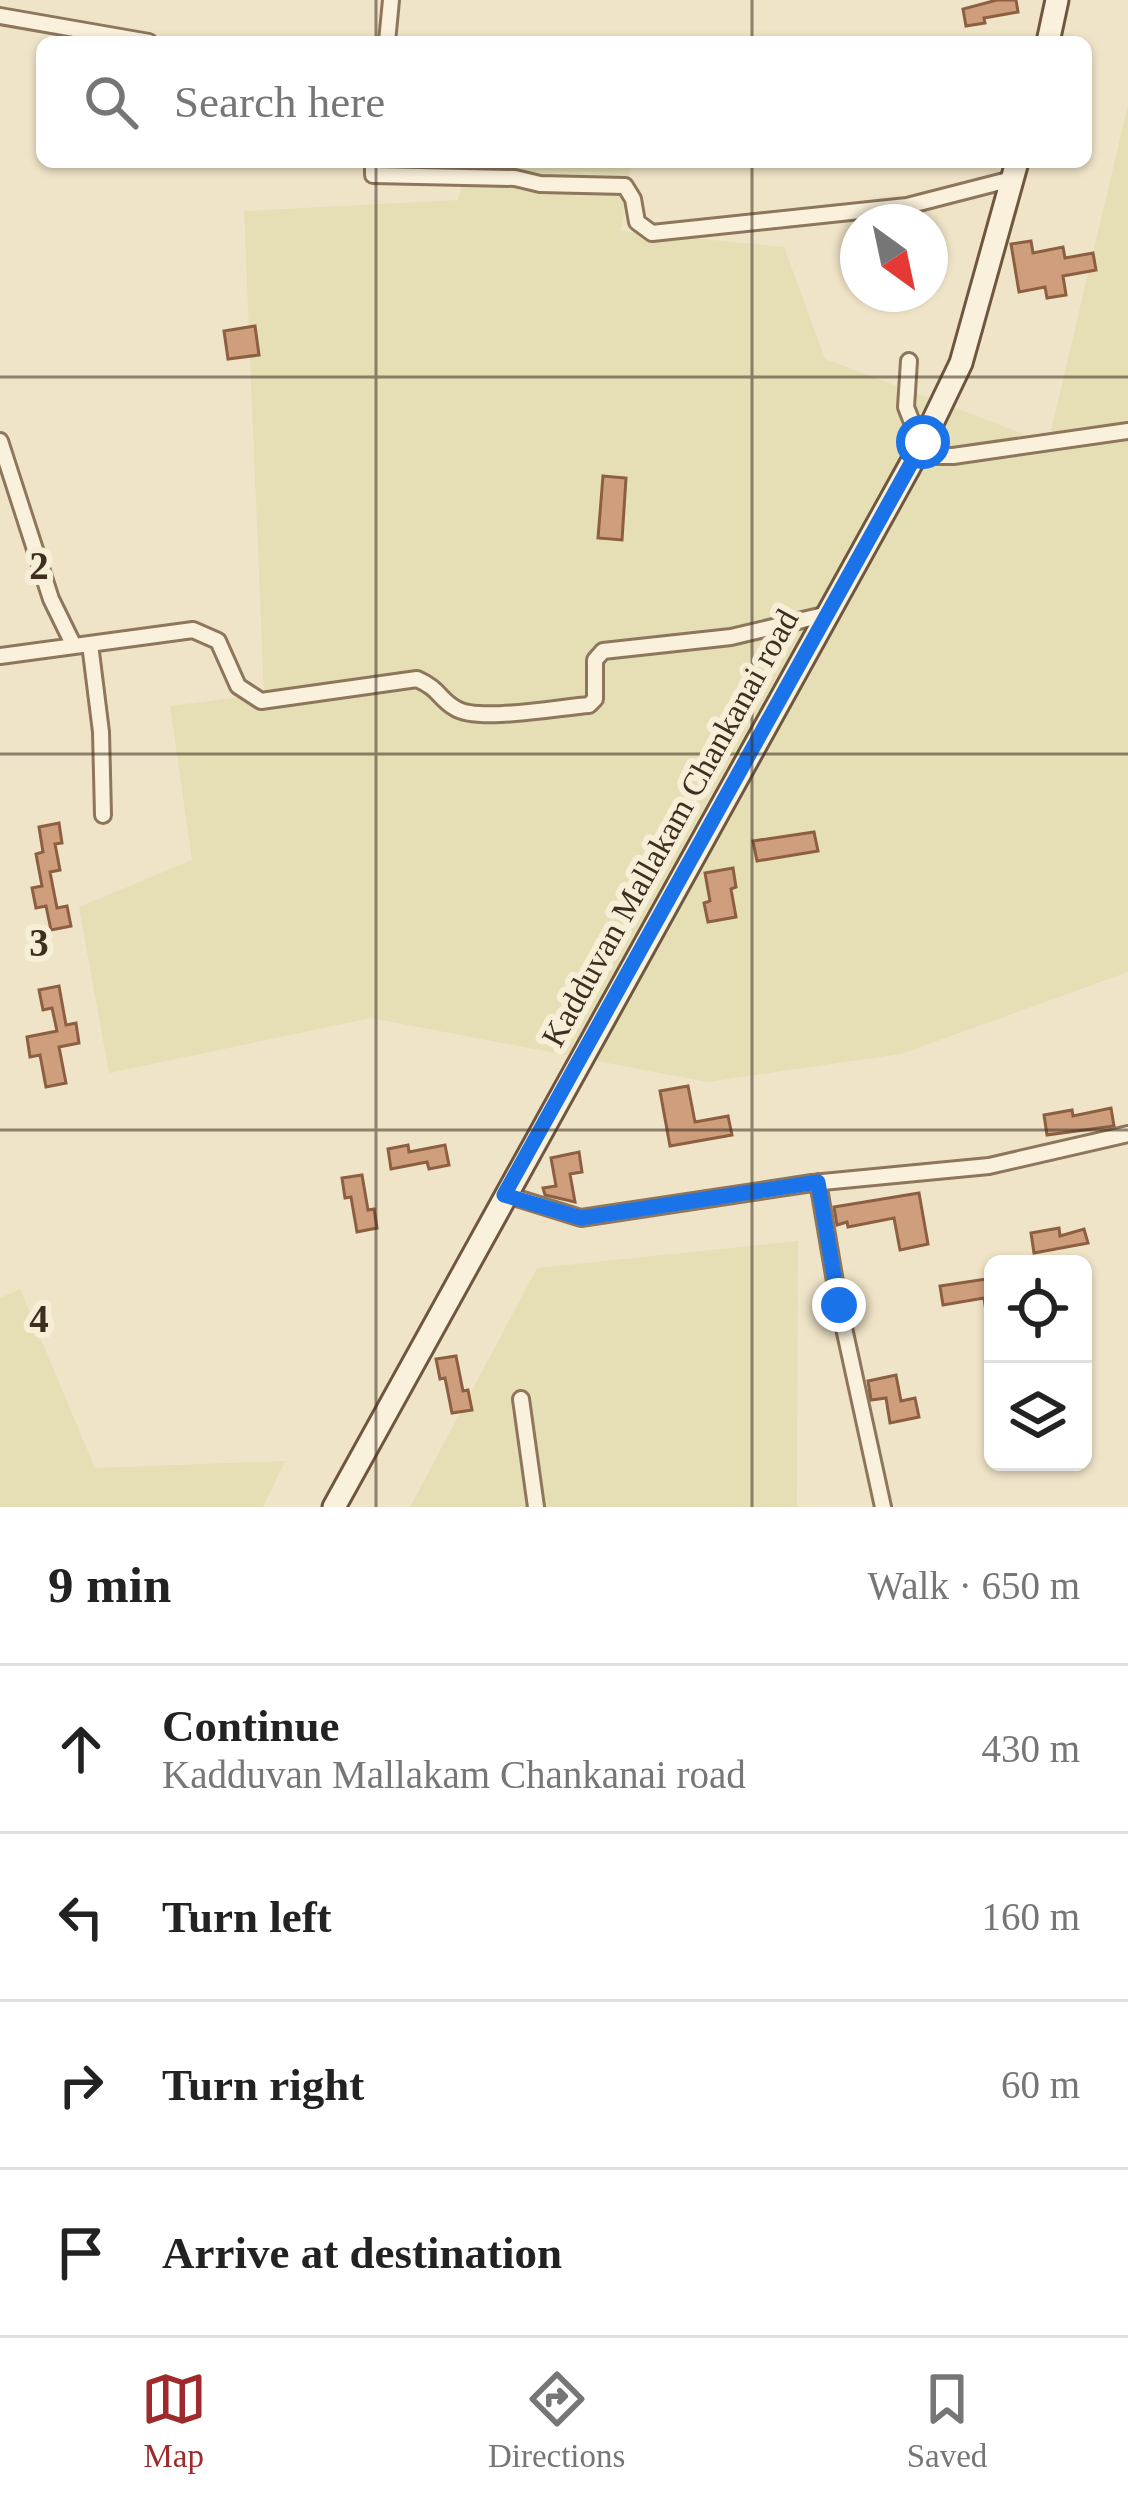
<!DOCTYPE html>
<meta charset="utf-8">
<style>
:root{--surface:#fff;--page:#f6f6f6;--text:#222;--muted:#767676;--line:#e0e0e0;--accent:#9e2a2b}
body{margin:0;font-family:"Times New Roman",serif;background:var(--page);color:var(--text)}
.controls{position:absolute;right:36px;bottom:36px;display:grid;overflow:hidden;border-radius:18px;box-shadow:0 3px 9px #0004}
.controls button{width:108px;height:108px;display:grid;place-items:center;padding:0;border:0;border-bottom:3px solid var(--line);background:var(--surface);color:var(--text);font:60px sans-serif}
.compass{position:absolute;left:840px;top:204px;width:108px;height:108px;border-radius:50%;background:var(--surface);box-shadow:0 3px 9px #0004;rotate:147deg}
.stop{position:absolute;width:36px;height:36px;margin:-27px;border:9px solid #1a73e8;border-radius:50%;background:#fff}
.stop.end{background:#1a73e8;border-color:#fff;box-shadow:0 3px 12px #0008}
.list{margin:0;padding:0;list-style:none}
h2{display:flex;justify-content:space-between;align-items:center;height:156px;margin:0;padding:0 48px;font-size:51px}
h2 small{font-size:39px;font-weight:400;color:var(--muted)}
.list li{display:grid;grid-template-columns:78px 1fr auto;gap:36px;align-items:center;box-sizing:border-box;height:168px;padding:0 48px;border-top:3px solid var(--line)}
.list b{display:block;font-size:45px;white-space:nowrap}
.list p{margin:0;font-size:39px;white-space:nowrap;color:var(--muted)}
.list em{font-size:39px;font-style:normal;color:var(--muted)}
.icon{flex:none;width:66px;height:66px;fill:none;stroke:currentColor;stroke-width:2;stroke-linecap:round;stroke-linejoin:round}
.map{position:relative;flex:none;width:1128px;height:1507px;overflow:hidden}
.search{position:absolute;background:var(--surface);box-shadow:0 3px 9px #0004;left:36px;right:36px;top:36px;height:132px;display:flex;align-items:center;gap:30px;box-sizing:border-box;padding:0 42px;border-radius:18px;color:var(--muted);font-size:45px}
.sheet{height:828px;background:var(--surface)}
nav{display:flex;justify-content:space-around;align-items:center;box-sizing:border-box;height:168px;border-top:3px solid var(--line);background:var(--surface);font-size:33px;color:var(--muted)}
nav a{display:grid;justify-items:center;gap:6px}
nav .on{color:var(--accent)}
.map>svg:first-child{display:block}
.farmland{fill:#e6deb5}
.building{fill:#cf9f7d;stroke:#8d5f41;stroke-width:3}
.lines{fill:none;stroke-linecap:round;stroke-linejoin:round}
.street-casing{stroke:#8d765c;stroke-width:20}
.secondary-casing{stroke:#6f573f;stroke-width:27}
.street{stroke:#faf1dc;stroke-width:14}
.secondary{stroke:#faf1dc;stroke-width:21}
.route{stroke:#1a73e8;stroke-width:15}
.grid{fill:none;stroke:#3d2e20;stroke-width:3;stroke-opacity:0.55}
.labels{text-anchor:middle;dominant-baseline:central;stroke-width:12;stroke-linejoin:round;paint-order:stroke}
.street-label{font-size:33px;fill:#3d2e20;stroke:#f7eed8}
.grid-label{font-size:39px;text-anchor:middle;font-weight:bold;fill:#3d2e20;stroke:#f7eed8;stroke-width:12;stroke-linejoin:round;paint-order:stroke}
</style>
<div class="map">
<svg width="1128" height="1507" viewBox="0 0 1128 1507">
<rect width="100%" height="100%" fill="#f0e4c8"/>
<path class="farmland" d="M1128 105V972L901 1054 707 1082 371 1018 109 1073 79 907 192 860 170 706 264 694 244 211 458 200 467 162H631L621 231 784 247 825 359 1048 443Z
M798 1241 797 1507H410L537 1268Z
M20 1289 95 1468 285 1461 263 1507H0V1298Z"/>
<path class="building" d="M997 0H1016L1018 12 984 18 985 23 966 26 963 9Z
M1031 241 1033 253 1063 247 1065 258 1093 253 1096 270 1063 276 1066 295 1047 298 1045 287 1019 292 1011 244Z
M255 326 259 355 228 359 224 331Z
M603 476 626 478 622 540 598 538Z
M59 823 62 843 55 844 60 870 50 872 57 908 67 906 71 926 51 930 46 906 36 908 32 888 42 886 36 854 43 852 39 827Z
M814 832 818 851 757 861 753 841Z
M733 868 736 887 731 889 736 917 708 922 704 903 710 901 705 873Z
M59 986 66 1025 76 1023 79 1043 59 1047 66 1083 46 1087 40 1055 30 1057 27 1037 57 1031 52 1008 43 1010 39 990Z
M688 1086 695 1122 728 1116 732 1135 670 1146 660 1091Z
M1111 1108 1114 1126 1047 1135 1044 1115 1072 1110 1073 1116Z
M408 1145 409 1152 445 1145 449 1165 429 1169 427 1162 391 1169 388 1149Z
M579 1152 582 1172 570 1174 575 1202 545 1195 543 1188 556 1186 551 1158Z
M362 1175 368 1210 374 1209 377 1228 357 1232 351 1197 345 1198 342 1178Z
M919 1193 928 1244 900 1250 894 1218 848 1227 847 1222 837 1225 834 1207Z
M1059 1228 1060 1236 1084 1229 1088 1243 1034 1253 1031 1233Z
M993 1278V1318H987L984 1298 943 1305 940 1286Z
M456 1356 463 1391 468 1390 472 1410 452 1413 445 1378 440 1379 436 1359Z
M896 1375 901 1401 915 1398 919 1417 890 1423 886 1398 871 1400 868 1381Z"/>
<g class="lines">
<defs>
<path id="street" d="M0 16 149 42
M387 42 391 0
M373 162V175L515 178 540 184 625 186 633 199 637 222 652 233 907 206 1012 179
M909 361 906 407 915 430H929
M0 441 51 599 74 646
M923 442 934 456H953L1128 431
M90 644 101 732 103 815
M0 656 193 630 218 641 238 686 261 701 417 679C440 689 439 699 455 708 477 723 560 707 589 705L595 699V660L603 651 731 637 828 614
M818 1182 839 1305 883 1507
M504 1194 581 1218 812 1183 989 1166 1128 1134
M521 1399 536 1507"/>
<path id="secondary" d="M1048 42 1057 0
M334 1507 923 442 961 363 1017 162"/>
</defs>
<use href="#street" class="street-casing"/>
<use href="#secondary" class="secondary-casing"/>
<use href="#street" class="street"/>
<use href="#secondary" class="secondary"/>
</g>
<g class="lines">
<path class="route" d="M839 1305 818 1182 581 1218 504 1195 923 442"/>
</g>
<path class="grid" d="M376 0V42M752 0V42M376 162V1507M752 162V1507M0 377H1128M0 754H1128M0 1130H1128"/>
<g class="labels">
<g class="street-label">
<text transform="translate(670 828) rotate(-61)">Kadduvan Mallakam Chankanai road</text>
</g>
</g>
<g class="grid-label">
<text x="39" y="579">2</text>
<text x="39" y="956">3</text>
<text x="39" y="1332">4</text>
</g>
</svg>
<div class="controls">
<button><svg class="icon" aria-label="locate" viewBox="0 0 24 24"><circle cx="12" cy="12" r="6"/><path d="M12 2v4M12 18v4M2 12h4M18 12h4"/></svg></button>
<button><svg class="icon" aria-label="layers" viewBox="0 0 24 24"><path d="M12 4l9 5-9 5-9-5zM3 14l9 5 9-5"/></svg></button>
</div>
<svg class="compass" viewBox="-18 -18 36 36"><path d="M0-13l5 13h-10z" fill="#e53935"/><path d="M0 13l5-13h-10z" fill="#767676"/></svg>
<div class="stop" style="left:923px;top:442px"></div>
<div class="stop end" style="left:839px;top:1305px"></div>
<div class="search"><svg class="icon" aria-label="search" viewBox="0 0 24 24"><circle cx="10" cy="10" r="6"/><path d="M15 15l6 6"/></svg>Search here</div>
</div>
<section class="sheet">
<h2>9 min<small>Walk · 650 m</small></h2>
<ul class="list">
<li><svg class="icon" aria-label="ahead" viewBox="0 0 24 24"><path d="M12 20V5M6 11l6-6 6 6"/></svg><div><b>Continue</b><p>Kadduvan Mallakam Chankanai road</p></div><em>430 m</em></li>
<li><svg class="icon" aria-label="left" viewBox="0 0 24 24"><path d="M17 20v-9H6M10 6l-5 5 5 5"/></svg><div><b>Turn left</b></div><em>160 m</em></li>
<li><svg class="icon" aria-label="right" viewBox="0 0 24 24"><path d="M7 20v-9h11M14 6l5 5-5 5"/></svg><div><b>Turn right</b></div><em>60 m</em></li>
<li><svg class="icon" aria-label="arrive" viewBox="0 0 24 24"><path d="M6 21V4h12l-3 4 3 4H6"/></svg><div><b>Arrive at destination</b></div></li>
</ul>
</section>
<nav>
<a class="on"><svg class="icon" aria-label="map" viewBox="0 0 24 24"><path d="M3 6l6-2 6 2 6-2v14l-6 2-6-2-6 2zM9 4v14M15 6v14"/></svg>Map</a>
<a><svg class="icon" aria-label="directions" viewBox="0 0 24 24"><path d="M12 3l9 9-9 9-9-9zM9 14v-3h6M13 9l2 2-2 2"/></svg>Directions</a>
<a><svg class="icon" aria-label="saved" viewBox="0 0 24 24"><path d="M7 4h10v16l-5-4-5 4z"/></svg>Saved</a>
</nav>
